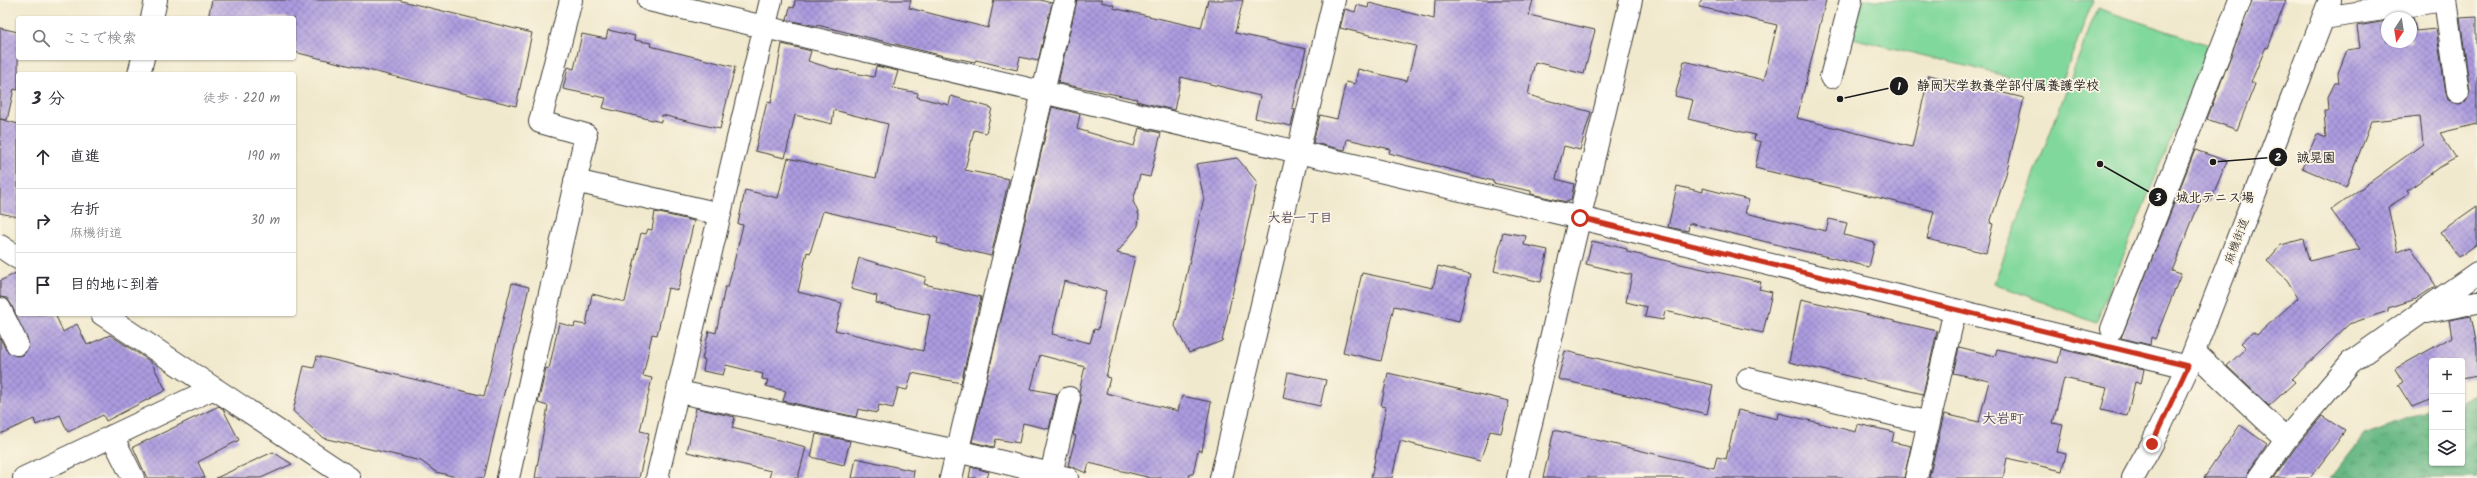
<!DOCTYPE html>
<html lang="ja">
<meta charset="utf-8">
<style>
:root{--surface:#fff;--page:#f2f2f3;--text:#2b2b33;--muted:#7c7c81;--line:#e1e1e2}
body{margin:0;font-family:Kalam,"Klee One",sans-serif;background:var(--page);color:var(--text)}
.controls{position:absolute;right:12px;bottom:12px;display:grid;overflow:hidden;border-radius:4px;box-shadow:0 1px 3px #0004}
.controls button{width:36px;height:36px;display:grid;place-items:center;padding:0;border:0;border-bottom:1px solid var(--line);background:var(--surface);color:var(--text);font:20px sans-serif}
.compass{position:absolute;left:2381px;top:12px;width:36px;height:36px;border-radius:50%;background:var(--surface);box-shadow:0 1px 3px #0004;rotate:192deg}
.stop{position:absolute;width:12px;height:12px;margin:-9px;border:3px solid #c8321e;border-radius:50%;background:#fff}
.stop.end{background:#c8321e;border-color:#fff;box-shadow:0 1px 4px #0008}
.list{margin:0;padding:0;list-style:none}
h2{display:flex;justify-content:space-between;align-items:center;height:52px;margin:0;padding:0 16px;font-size:17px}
h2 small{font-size:13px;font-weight:400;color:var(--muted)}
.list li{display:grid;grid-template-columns:26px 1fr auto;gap:12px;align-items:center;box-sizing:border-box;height:64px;padding:0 16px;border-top:1px solid var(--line)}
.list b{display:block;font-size:15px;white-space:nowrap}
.list p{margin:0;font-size:13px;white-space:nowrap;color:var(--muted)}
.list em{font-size:13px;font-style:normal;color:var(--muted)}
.icon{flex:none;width:22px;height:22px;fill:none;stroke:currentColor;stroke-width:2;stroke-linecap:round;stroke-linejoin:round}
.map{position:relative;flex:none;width:2477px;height:478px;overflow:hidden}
.search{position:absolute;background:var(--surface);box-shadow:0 1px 3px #0004;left:16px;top:16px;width:280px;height:44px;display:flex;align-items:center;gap:10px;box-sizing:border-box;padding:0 14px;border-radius:4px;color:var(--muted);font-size:15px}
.panel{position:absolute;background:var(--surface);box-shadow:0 1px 3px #0004;left:16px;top:72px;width:280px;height:244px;border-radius:4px}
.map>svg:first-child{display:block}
.forest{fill:url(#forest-crowns);stroke:#426a50}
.pitch{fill:#81d89c;stroke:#4e7a5c}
.building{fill:url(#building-cross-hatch);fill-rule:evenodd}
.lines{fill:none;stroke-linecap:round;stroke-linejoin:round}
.minor-casing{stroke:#3c3b37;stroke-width:24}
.minor{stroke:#fff;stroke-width:22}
.route{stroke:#c8321e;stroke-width:5}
.labels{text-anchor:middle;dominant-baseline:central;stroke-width:3.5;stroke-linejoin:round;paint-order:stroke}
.street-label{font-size:12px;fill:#1c1c1c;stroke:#fcf5e5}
.neighbourhood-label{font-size:13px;font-weight:bold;fill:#4e4861;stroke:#fcf5e5}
.quarter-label{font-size:14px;font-weight:bold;fill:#4e4861;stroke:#fcf5e5}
.leader{fill:none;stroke:#1c1c1c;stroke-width:1.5}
.callout-dot{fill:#1c1c1c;stroke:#fcf5e5;stroke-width:1.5}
.mark-label{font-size:12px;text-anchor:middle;font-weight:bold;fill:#fff}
.callout-label{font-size:13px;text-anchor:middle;font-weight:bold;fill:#1c1c1c;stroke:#fcf5e5;stroke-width:3.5;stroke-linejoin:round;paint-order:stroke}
</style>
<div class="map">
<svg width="2477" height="478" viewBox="0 0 2477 478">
<defs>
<pattern id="forest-crowns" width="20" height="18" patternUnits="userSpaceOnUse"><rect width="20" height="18" fill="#68b884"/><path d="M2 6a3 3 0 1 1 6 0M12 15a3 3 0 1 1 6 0" fill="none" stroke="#55956b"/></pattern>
<pattern id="building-cross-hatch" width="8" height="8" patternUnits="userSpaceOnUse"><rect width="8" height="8" fill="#ac9be0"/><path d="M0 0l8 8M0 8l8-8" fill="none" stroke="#8b7eb5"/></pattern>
</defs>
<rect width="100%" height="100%" fill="#fcf5e5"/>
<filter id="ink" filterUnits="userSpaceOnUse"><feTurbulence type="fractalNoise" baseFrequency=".025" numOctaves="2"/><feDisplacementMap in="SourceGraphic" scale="8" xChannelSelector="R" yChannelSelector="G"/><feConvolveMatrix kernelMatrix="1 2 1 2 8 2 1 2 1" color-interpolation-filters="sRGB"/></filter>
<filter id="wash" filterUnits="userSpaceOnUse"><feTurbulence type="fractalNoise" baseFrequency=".012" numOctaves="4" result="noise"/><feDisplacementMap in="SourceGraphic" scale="16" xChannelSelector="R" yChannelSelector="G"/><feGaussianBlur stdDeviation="0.9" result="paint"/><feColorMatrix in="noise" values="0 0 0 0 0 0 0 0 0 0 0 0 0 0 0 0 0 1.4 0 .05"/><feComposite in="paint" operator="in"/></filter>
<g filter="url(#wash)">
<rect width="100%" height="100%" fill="#f1e9cd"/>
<path class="forest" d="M2477 395V478H2330L2364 435 2432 410V463H2462V400Z"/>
<path class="pitch" d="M1862 0H2093L2059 89 1852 38Z
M2097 8 2209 45 2096 323 1994 283Z"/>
<g id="blocks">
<path class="building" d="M212 0H398L532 33 516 106 294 52V18H208Z
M795 0H911L909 8 988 28 994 0H1040L1052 3 1038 61 1020 57 1017 70 976 60 975 62 944 56 817 25V26L787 20 790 7 794 8Z
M1077 0H1102L1101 2 1114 5 1113 8 1201 28 1208 0H1243L1235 33 1306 49 1292 108 1295 109 1291 126 1255 118 1260 96 1181 77 1174 110 1136 101 1137 99 1058 83Z
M1435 0H1533L1529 15 1595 30 1584 74 1535 62 1528 95 1591 112 1580 150 1564 146 1556 179 1574 184 1571 200 1567 202 1531 194V191L1493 183V181L1389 153 1390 149 1347 139 1345 150 1313 143 1320 115 1337 119 1346 82 1355 84 1358 69 1407 81 1416 46 1340 28 1345 9 1355 12 1357 5 1368 8 1369 3 1434 19Z
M1701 0H1826L1797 118 1912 147 1929 75 2024 98 2006 174 1990 223 1993 224 1986 253 1927 239 1934 211 1755 168 1761 142 1754 140 1755 135 1688 119 1693 100 1675 96 1684 61 1764 80 1777 25 1700 7Z
M2252 0H2286L2268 48 2266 47 2251 82 2255 84 2237 130 2207 119Z
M2413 17 2416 31 2436 29 2446 94 2448 100 2459 104 2466 102 2470 91 2460 18 2477 17V124L2440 133 2456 158 2438 168 2407 191 2409 194 2388 207 2398 252 2411 247 2436 286 2416 299 2388 308V311L2349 324 2292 379 2295 382 2269 406 2227 366 2246 348 2241 343 2253 332 2257 335 2298 298 2287 280 2267 261 2281 245 2303 239 2309 261 2360 249 2331 210 2423 144 2420 116 2372 121 2346 187 2302 168 2317 134 2326 138 2324 111H2329L2328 97 2335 83H2339L2338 73 2347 50 2360 48 2357 26 2387 21V42H2411V18H2408Z
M0 28 18 32V90L14 89 7 120 0 119 18 124V217L0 213Z
M608 30 635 36 634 40 651 43 650 46 735 67 720 129 662 115 661 122 603 108 606 98 563 89 568 67 574 69 582 34 606 39Z
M782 44 811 51 808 61 830 68 874 77 876 66 898 71 893 88 918 93 917 97 949 105 951 96 992 108 986 133 974 130 965 170 1009 179 991 256 937 243 938 238 823 211 810 253 807 252 798 292 842 303 835 330 923 351 930 315 876 303 877 296 851 289 859 258 926 277 924 284 981 297 961 383 912 373 907 390 898 388 893 408 879 405 877 413 858 409 856 417 783 401 786 391 766 386 768 380 762 379 763 374 726 365 723 375 703 371 705 360 702 359 709 331 716 333 725 287H728L743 225 738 224 745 190 778 198 788 158 876 178 888 124 834 110 832 124 795 115 785 158 755 151 767 102 771 103Z
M1052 107 1080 114 1077 129 1134 146 1139 128 1161 133 1150 177 1140 175 1133 201 1139 215 1138 226 1117 253 1135 257 1106 377 1110 378 1106 393 1178 411 1182 396 1211 402 1202 451 1198 450 1193 474H1190L1189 478H1151L1089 463 1086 473 1068 465 1076 436 1073 435 1081 401 1079 391 1085 367 1040 355 1031 389 1057 394 1049 429 1023 423 1019 443 996 439 994 447 972 442ZM1064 281 1106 291 1098 330 1094 329 1090 343 1052 334Z
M2195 150 2227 161 2210 202 2201 199 2172 271 2181 274 2155 339 2151 337 2150 345 2121 338Z
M1237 158 1257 182 1222 341 1189 353 1175 326 1204 198 1196 164Z
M1677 186 1703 192V188L1749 200 1745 213 1826 231 1829 219 1847 223 1844 235 1875 243 1869 267 1689 223 1688 231 1668 227Z
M2477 206V244L2459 257 2440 232Z
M655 212 694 221 678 290 668 288 657 335 652 334 643 376 652 378 640 431 649 433 639 478H535L548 406 538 403 546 368 549 369 559 323 574 327 575 323 586 325 592 294 625 302 641 233 646 234 648 229 652 230Z
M1503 232 1526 236 1524 245 1548 250 1541 282 1494 271Z
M1592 241 1627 249V252L1761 282 1759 289 1772 292 1763 333 1665 311 1663 320 1645 317 1647 307 1626 302 1632 275 1586 264Z
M1438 266 1470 274 1459 321 1394 306 1381 361 1343 352 1362 273 1433 288Z
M18 272V314H55L63 332 77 324 87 345 110 335 151 362 166 390 106 421 103 415 68 432 60 415 36 425 34 419 0 434V338L6 350 16 356 23 355 29 345 11 304 7 298 0 297V281Z
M512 283 529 287 484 478H460L436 472 421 461 323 438 293 411 304 366 314 368 317 356 484 396Z
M1801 299 1937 331 1923 394 1789 362Z
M2471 316 2477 346V376L2462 379V361H2432V399L2412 407 2398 385 2403 382 2395 369 2452 337 2449 320Z
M1959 347 1995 356 1997 349 2058 363 2061 349 2144 369 2141 384 2135 382 2127 416 2101 410 2107 388 2064 378 2053 423 2063 425 2057 452 2066 454 2062 471 2007 458 2003 478H1929L1944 414 1979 422 1989 381 1953 373Z
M1565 351 1713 385 1707 414 1558 379Z
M1288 372 1326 380 1320 406 1283 398Z
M1388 373 1509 401 1501 433 1490 431 1480 461 1400 441 1392 478H1371L1386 407 1381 406Z
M219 406 223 409 239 440 198 462 205 478H147L133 447Z
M696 408 735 417 732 428 806 447 798 478H769L771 471 687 452Z
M1738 410 1778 419 1779 413 1856 432 1858 424 1894 432 1892 442 1911 446 1904 478H1543L1554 430 1714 468 1717 457 1726 459Z
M2322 416 2345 431 2336 444 2310 478H2274L2296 447Z
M2240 425 2267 444 2249 471 2247 478H2204Z
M816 434 850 441 844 465 811 457Z
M273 452 292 464 261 478H216Z
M856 458 914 471 913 478H852Z
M971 467 989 472 987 478H969Z"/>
</g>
</g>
<g filter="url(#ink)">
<use href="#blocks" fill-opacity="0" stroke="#3c3b37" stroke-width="1"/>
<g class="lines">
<defs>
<path id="minor" d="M649 0 1580 218 2188 367
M2445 0 2458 92
M152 18 156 0
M2323 18 2444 0
M139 74 143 58
M1831 77 1851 0
M575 181 720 214
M0 246 18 258
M0 309 17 344
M2427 312 2477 302
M102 314 349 478
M2112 329 2240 0
M2194 352 2286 439
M1748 379 1929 423
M679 392 957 451 1067 478
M112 436 133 478
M1051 474 1069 398
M24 478 214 388
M508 478 586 135 540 122 571 0
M657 478 771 0
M951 478 1065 0
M1221 478 1334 0
M1518 478 1631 0
M1916 478 1955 310
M2133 478 2152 444 2188 367 2330 0
M2259 478 2286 439 2351 362 2477 273"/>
</defs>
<use href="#minor" class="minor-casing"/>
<use href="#minor" class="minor"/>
</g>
</g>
<g class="lines" filter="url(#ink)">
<path class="route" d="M1580 218 2188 366 2152 444"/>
</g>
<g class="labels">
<g class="street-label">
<text transform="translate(2237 241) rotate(-69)">麻機街道</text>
</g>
<g class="neighbourhood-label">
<text x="1300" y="218">大岩一丁目</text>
</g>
<g class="quarter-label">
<text x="2003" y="419">大岩町</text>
</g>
</g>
<path class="leader" d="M1840 99L1899 86M2213 162L2278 157M2100 164L2158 197"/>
<g class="callout-dot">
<circle cx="1840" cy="99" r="4"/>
<circle cx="2213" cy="162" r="4"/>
<circle cx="2100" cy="164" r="4"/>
<circle cx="1899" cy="86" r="10"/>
<circle cx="2278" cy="157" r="10"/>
<circle cx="2158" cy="197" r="10"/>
</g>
<g class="mark-label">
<text x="1899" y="90">1</text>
<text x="2278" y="161">2</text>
<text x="2158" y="201">3</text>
</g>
<g class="callout-label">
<text x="2008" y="90">静岡大学教養学部付属養護学校</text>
<text x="2316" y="162">誠晃園</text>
<text x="2215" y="202">城北テニス場</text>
</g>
</svg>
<div class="controls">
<button>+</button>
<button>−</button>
<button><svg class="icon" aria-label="layers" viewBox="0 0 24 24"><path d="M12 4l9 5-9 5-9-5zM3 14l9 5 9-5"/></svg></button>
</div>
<svg class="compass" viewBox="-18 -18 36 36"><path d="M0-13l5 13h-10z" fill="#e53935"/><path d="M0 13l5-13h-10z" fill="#7c7c81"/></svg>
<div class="stop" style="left:1580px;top:218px"></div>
<div class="stop end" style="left:2152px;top:444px"></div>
<div class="search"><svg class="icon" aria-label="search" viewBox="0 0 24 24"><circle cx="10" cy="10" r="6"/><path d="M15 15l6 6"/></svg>ここで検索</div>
<section class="panel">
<h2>3 分<small>徒歩 · 220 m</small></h2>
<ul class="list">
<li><svg class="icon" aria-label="ahead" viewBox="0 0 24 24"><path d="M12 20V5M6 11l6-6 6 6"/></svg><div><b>直進</b></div><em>190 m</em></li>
<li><svg class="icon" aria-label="right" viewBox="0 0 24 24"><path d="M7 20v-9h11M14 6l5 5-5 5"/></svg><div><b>右折</b><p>麻機街道</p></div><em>30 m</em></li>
<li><svg class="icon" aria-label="arrive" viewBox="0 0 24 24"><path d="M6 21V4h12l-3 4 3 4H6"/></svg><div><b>目的地に到着</b></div></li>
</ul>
</section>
</div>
